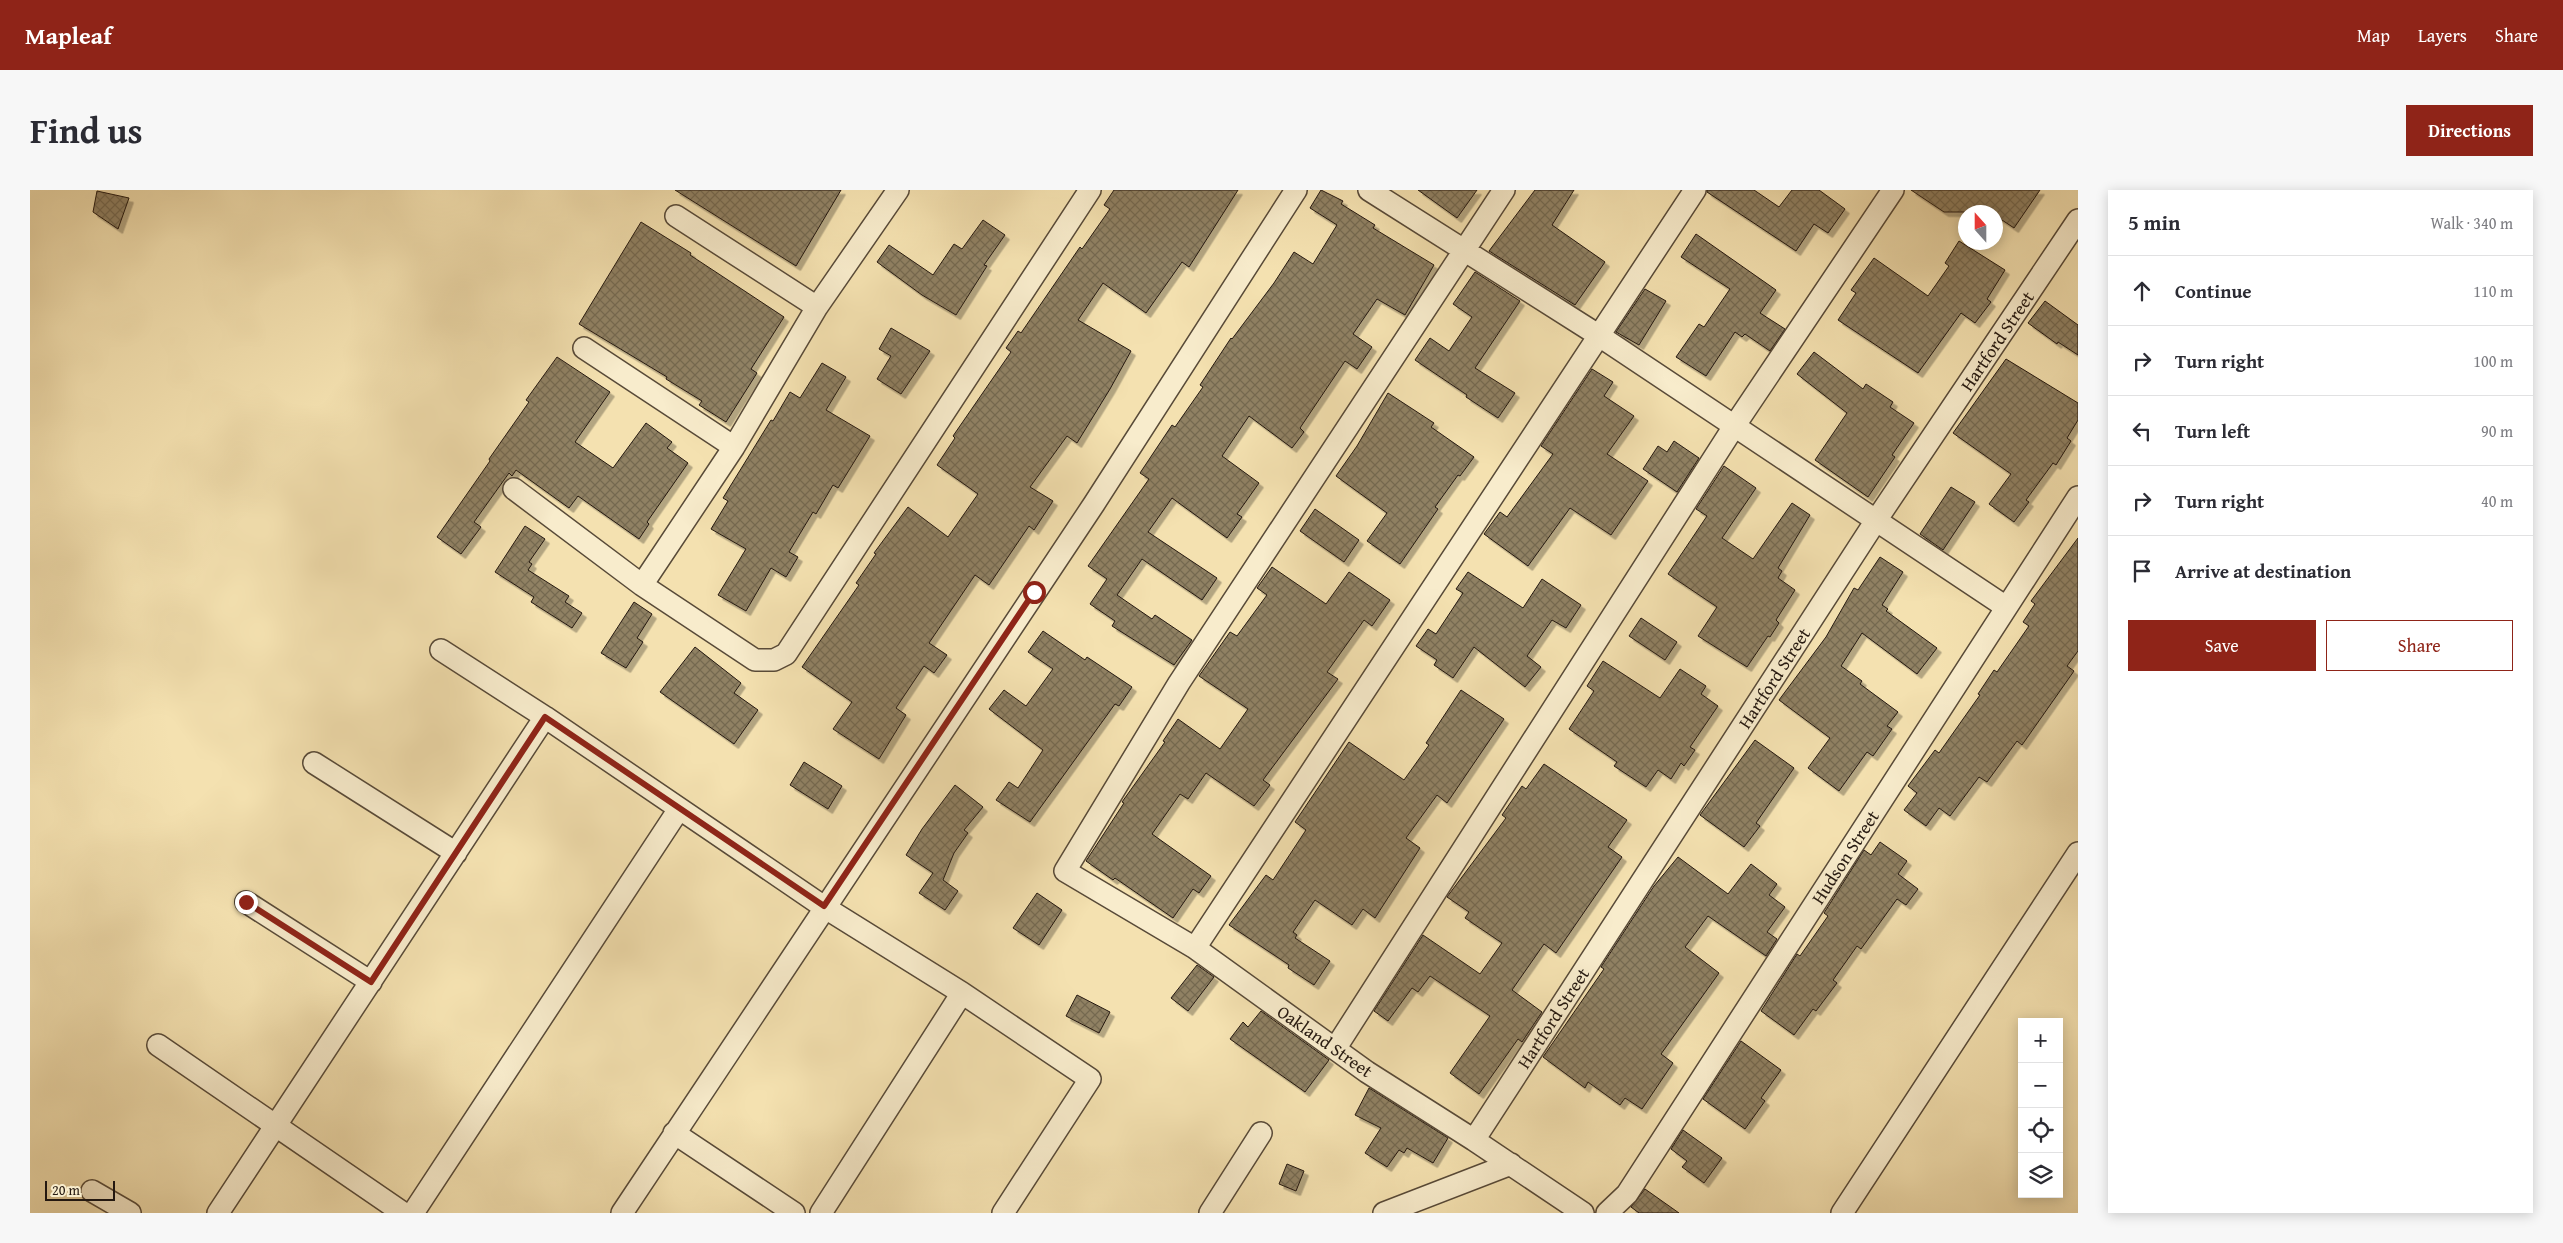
<!DOCTYPE html>
<meta charset="utf-8">
<style>
:root{--surface:#fff;--page:#f7f7f7;--text:#2b2b33;--muted:#7c7c81;--line:#e1e1e2;--accent:#8f2418}
body{margin:0;font-family:"Gentium Book Plus",serif;background:var(--page);color:var(--text)}
.controls{position:absolute;right:15px;bottom:15px;display:grid;overflow:hidden;border-radius:0px;box-shadow:0 2px 12px #0003}
.controls button{width:45px;height:45px;display:grid;place-items:center;padding:0;border:0;border-bottom:1px solid var(--line);background:var(--surface);color:var(--text);font:25px sans-serif}
.compass{position:absolute;left:1928px;top:15px;width:45px;height:45px;border-radius:50%;background:var(--surface);box-shadow:0 2px 12px #0003;rotate:339deg}
.scale{position:absolute;left:15px;bottom:12px;width:70px;box-sizing:border-box;padding-left:5px;border:2px solid #241810;border-top:0;font-size:14px;line-height:18px;white-space:nowrap;color:#241810;-webkit-text-stroke:4px #f8eccc;paint-order:stroke}
.stop{position:absolute;width:15px;height:15px;margin:-11px;border:4px solid #8f2418;border-radius:50%;background:#fff}
.stop.end{background:#8f2418;border-color:#fff;box-shadow:0 1px 5px #0008}
.list{margin:0;padding:0;list-style:none}
h2{display:flex;justify-content:space-between;align-items:center;height:65px;margin:0;padding:0 20px;font-size:21px}
h2 small{font-size:16px;font-weight:400;color:var(--muted)}
.list li{display:grid;grid-template-columns:32px 1fr auto;gap:15px;align-items:center;box-sizing:border-box;height:70px;padding:0 20px;border-top:1px solid var(--line)}
.list b{display:block;font-size:19px;white-space:nowrap}
.list em{font-size:16px;font-style:normal;color:var(--muted)}
.actions{display:flex;gap:10px;padding:15px 20px}
.actions a{flex:1;padding:11px 0;border:1px solid var(--accent);border-radius:0px;text-align:center;font-size:18px;color:var(--accent)}
.actions .main{background:var(--accent);color:#fff}
.icon{flex:none;width:28px;height:28px;fill:none;stroke:currentColor;stroke-width:2;stroke-linecap:round;stroke-linejoin:round}
.map{position:relative;flex:none;width:2048px;height:1023px;overflow:hidden;border-radius:0px}
header{display:flex;align-items:center;gap:30px;box-sizing:border-box;height:70px;padding:0 25px;background:var(--accent);color:#fff}
header strong{font-size:24px}
nav{display:flex;gap:28px;margin-inline-start:auto;font-size:18px}
.intro{display:flex;align-items:center;justify-content:space-between;box-sizing:border-box;height:120px;padding:0 30px}
h1{margin:0;font-size:35px}
.button{padding:12px 22px;border-radius:0px;background:var(--accent);color:#fff;font-size:18px;font-weight:700}
main{display:flex;gap:30px;padding:0 30px}
aside{flex:1;background:var(--surface);border-radius:0px;box-shadow:0 2px 12px #0003}
.map>svg:first-child{display:block}
.building{fill:url(#building-cross-hatch);stroke:#241810;filter:url(#shadow)}
.lines{fill:none;stroke-linecap:round;stroke-linejoin:round}
.minor-casing{stroke:#584a38;stroke-width:24}
.minor{stroke:#f8eccc;stroke-width:21}
.route{stroke:#8f2418;stroke-width:6}
.labels{text-anchor:middle;dominant-baseline:central;stroke-width:4.5;stroke-linejoin:round;paint-order:stroke}
.street-label{font-size:18px;fill:#241810;stroke:#f8eccc}
</style>
<header>
<strong>Mapleaf</strong>
<nav><a>Map</a><a>Layers</a><a>Share</a></nav>
</header>
<div class="intro"><h1>Find us</h1><a class="button">Directions</a></div>
<main>
<div class="map">
<svg width="2048" height="1023" viewBox="0 0 2048 1023">
<defs>
<pattern id="building-cross-hatch" width="8" height="8" patternUnits="userSpaceOnUse" patternTransform="scale(1.25)"><rect width="8" height="8" fill="#908163"/><path d="M0 0l8 8M0 8l8-8" fill="none" stroke="#756950"/></pattern>
<filter id="shadow"><feDropShadow dx="4.5" dy="4.5" stdDeviation="0" flood-color="#0004"/></filter>
</defs>
<rect width="100%" height="100%" fill="#f4e1b0"/>
<filter id="stains"><feTurbulence type="fractalNoise" baseFrequency=".004" numOctaves="4"/><feColorMatrix values="0 0 0 0 .2 0 0 0 0 .09 0 0 0 0 .02 0 0 0 .5 -.17"/></filter>
<radialGradient id="worn" r=".72"><stop offset=".6" stop-color="#630" stop-opacity="0"/><stop offset="1" stop-color="#630" stop-opacity=".3"/></radialGradient>
<path class="building" d="M645 0H811L766 76Z
M1084 0H1208L1159 77 1152 72 1116 123 1073 93 1048 130 1101 161 1080 199 1047 253 1037 246 1000 297 1023 311 1004 340 999 336 959 395 945 385 899 453 917 465 904 483 894 476 866 518 876 525 849 569 803 539 822 512 772 477 829 395 826 393 846 364 844 363 878 317 918 347 948 304 907 275 925 248 923 246 981 162 976 158 988 141 991 143 1050 57 1052 59 1080 19 1074 15Z
M1291 0 1313 11 1311 14 1345 35 1343 38 1404 75 1375 125 1347 109 1323 144 1342 157 1327 179 1315 171 1270 238 1274 242 1262 258 1219 226 1192 266 1229 293 1207 324 1212 327 1197 348 1142 308 1118 342 1187 388 1172 410 1112 369 1087 405 1122 429 1125 425 1162 450 1144 475 1082 436 1085 431 1060 414 1077 389 1058 376 1119 289 1110 283 1142 235 1145 237 1173 197 1170 195 1201 148 1202 149 1244 93 1264 62 1283 74 1307 35 1280 18Z
M1388 0H1447L1427 28Z
M1505 0H1544L1522 35 1575 72 1545 115 1459 61Z
M1677 0H1724L1749 17 1762 0H1789L1815 19 1798 43 1784 34 1766 61 1677 2Z
M1881 0H2010L1984 38 1966 26V22H1914Z
M67 1 99 8 88 39 63 22Z
M953 30 975 45 954 75 957 76 926 125 892 105 847 72 859 55 903 85 924 54 932 59Z
M611 32 661 63 660 65 754 127 721 179 727 183 696 232 669 215 672 211 636 189 637 187 549 134Z
M1666 44 1746 100 1730 123 1755 139 1740 161 1715 144 1712 147 1705 142 1676 186 1646 167 1669 134 1674 137 1700 99 1651 67Z
M1929 51 1975 80 1957 109 1961 112 1945 133 1931 123 1888 183 1808 130 1826 103 1821 100 1844 68 1898 106 1919 76 1915 73Z
M1445 82 1490 111 1445 178 1485 203 1468 228 1436 207 1437 205 1385 170 1400 148 1419 161 1442 127 1423 114Z
M1615 99 1636 111 1609 155 1586 142Z
M2015 111 2048 135V165L2028 152 2027 154 1998 133Z
M861 138 900 161 871 204 847 189 861 166 849 159Z
M1784 162 1833 199 1836 194 1863 212 1860 217 1884 233 1862 265 1865 267 1838 307 1785 270 1817 223 1767 184Z
M527 167 580 202 545 252 583 278 616 233 642 252 637 258 658 273 617 332 619 334 609 349 548 306 539 318 486 280 482 286 479 283 444 332 451 337 431 364 407 347 460 271 459 269 499 212 496 210Z
M1976 169 2048 213V230L2037 248 2041 251 2026 275 2023 273 1996 310 1999 312 1984 332 1959 314 1981 284 1923 243Z
M792 173 816 187 796 220 840 246 808 298 803 295 786 324 783 322 759 362 768 367 756 387 741 378 716 421 688 405 716 359 681 339 698 311 693 308 741 230 743 231 760 202 770 208Z
M1562 179 1583 192 1574 206 1604 226 1577 264 1618 291 1581 345 1540 318 1498 376 1454 344 1470 322 1477 327 1523 264 1511 256Z
M1358 203 1404 233 1401 237 1444 267 1430 286 1428 285 1405 317 1408 319 1370 374 1337 351 1357 323 1306 286 1327 256Z
M1644 251 1669 268 1647 302 1613 279 1628 256 1637 262Z
M1694 276 1726 298 1692 348 1723 369 1762 313 1780 325 1748 378 1752 381 1748 388 1765 400 1746 430 1749 433 1740 447 1738 446 1717 477 1668 446 1687 417 1638 384 1677 326 1666 319Z
M1921 297 1945 312 1913 360 1890 344Z
M1285 319 1329 350 1314 372 1270 341Z
M495 336 515 349 499 372 502 374 498 380 539 406 535 412 552 423 542 438 501 412 504 407 465 382Z
M2048 348V461L2037 476 2044 481 1992 555 1987 551 1957 592 1949 587 1920 626 1909 618 1896 636 1874 620 1887 603 1878 596 1905 560 1909 563 1950 505 1948 504 1964 480 1967 482 1999 436 1993 432 2005 414 2001 411Z
M1850 367 1873 382 1852 415 1858 419 1856 421 1907 458 1887 484 1832 443 1811 476 1832 491 1830 494 1868 522 1857 536 1862 539 1843 566 1837 562 1809 601 1778 578 1800 548 1749 510 1796 447 1824 398 1828 400Z
M1242 377 1296 414 1319 382 1360 410 1342 436 1334 430 1297 482 1308 489 1233 590 1240 595 1224 616 1176 583 1158 609 1150 604 1122 644 1181 686 1169 703 1163 699 1143 728 1085 688 1083 690 1056 671 1094 613 1092 612 1135 552 1133 551 1148 529 1190 559 1218 519 1169 486 1200 442 1207 446 1237 405 1227 398Z
M1438 382 1493 418 1512 389 1551 415 1536 438 1522 430 1497 466 1511 477 1495 497 1444 457 1423 488 1404 475 1407 470 1386 456 1398 439 1406 444 1433 403 1426 399Z
M604 412 622 424 607 448 613 452 596 478 571 463Z
M1611 428 1647 452 1635 470 1599 446Z
M1013 441 1055 470 1057 467 1102 497 1089 516 1085 514 1000 632 966 610 979 592 988 598 1013 560 959 519 974 500 996 516 1023 479 998 462Z
M665 457 711 493 704 503 728 520 704 554 630 502Z
M1573 471 1630 508 1650 479 1676 496 1671 504 1688 516 1660 557 1665 560 1654 576 1651 573 1641 589 1628 580 1616 597 1584 576 1587 572 1539 539 1564 501 1557 496Z
M1431 500 1474 529 1417 613 1407 605 1376 648 1390 658 1345 728 1333 719 1322 735 1285 710 1263 742 1267 745 1265 748 1300 771 1284 795 1258 778 1259 775 1199 735 1236 685 1243 690 1276 640 1265 632 1319 552 1374 590 1399 555 1396 553Z
M1725 550 1764 578 1726 633 1730 636 1714 657 1670 625Z
M774 572 812 596 798 619 760 595Z
M1514 574 1597 630 1578 657 1592 667 1526 763 1514 754 1482 800 1512 822 1492 852 1488 849 1449 904 1420 883 1460 826 1400 786 1388 802 1382 798 1358 831 1344 821 1393 745 1450 784 1472 753 1435 728 1439 722 1417 707 1476 628 1472 625 1492 596 1496 599Z
M925 595 953 617 934 640 938 643 924 663 913 690 928 701 915 720 889 703 903 683 876 665 892 639Z
M1850 652 1877 671 1868 684 1888 699 1876 715 1867 709 1831 759 1827 756 1803 790 1807 793 1786 821 1783 819 1764 845 1731 821 1767 764 1770 766 1798 726 1794 723 1834 660 1841 665Z
M1648 667 1698 704 1721 674 1747 694 1739 705 1755 717 1737 742 1747 749 1736 766 1678 726 1655 757 1689 783 1631 864 1643 873 1612 919 1595 908 1590 915 1558 892 1555 898 1513 867 1574 779 1571 777 1624 696Z
M1007 703 1032 720 1009 755 983 738Z
M1167 775 1184 787 1158 821 1141 808Z
M1047 805 1080 822 1069 843 1036 826Z
M1231 821 1299 870 1275 902 1200 849 1213 832 1218 837Z
M1711 851 1751 880 1731 908 1735 911 1715 939 1673 909Z
M1339 898 1418 948 1403 973 1377 958 1374 963 1369 960 1357 977 1335 963 1351 938 1325 925Z
M1653 940 1692 968 1674 993 1652 977 1657 971 1641 959Z
M1257 974 1274 981 1266 1001 1249 994Z
M1615 999 1649 1023H1609L1601 1017Z"/>
<g class="lines">
<defs>
<path id="minor" d="M1339 0 1568 145 1976 417
M1474 0 1149 493 1035 681 1165 758 1337 882 1444 950 1553 1023
M646 26 787 117
M554 158 704 257
M484 299 612 395 725 470H744L756 464 1060 0
M612 395 704 257 787 117 868 0
M411 460 515 527 794 717 932 803 791 1023
M284 573 426 663
M216 712 341 792
M1165 758 1665 0
M932 803 1060 889 973 1023
M128 855 373 1023
M1305 859 1705 235 1863 0
M644 943 764 1023
M1444 950 1845 332 2048 30
M62 1001 100 1023
M188 1023 515 527
M383 1023 649 619
M592 1023 1064 314 1266 0
M1180 1023 1231 943
M1354 1023 1481 974
M1577 1023 1597 1004 2048 307
M1812 1023 2048 663"/>
</defs>
<use href="#minor" class="minor-casing"/>
<use href="#minor" class="minor"/>
</g>
<g class="lines">
<path class="route" d="M216 712 341 792 515 527 794 716 1004 402"/>
</g>
<g class="labels">
<g class="street-label">
<text transform="translate(1967 151) rotate(-56)">Hartford Street</text>
<text transform="translate(1744 488) rotate(-57)">Hartford Street</text>
<text transform="translate(1815 667) rotate(-57)">Hudson Street</text>
<text transform="translate(1523 828) rotate(-57)">Hartford Street</text>
<text transform="translate(1295 851) rotate(35)">Oakland Street</text>
</g>
</g>
<rect width="100%" height="100%" filter="url(#stains)"/>
<rect width="100%" height="100%" fill="url(#worn)"/>
</svg>
<div class="controls">
<button>+</button>
<button>−</button>
<button><svg class="icon" aria-label="locate" viewBox="0 0 24 24"><circle cx="12" cy="12" r="6"/><path d="M12 2v4M12 18v4M2 12h4M18 12h4"/></svg></button>
<button><svg class="icon" aria-label="layers" viewBox="0 0 24 24"><path d="M12 4l9 5-9 5-9-5zM3 14l9 5 9-5"/></svg></button>
</div>
<svg class="compass" viewBox="-18 -18 36 36"><path d="M0-13l5 13h-10z" fill="#e53935"/><path d="M0 13l5-13h-10z" fill="#7c7c81"/></svg>
<div class="scale">20 m</div>
<div class="stop" style="left:1004px;top:402px"></div>
<div class="stop end" style="left:216px;top:712px"></div>
</div>
<aside>
<h2>5 min<small>Walk · 340 m</small></h2>
<ul class="list">
<li><svg class="icon" aria-label="ahead" viewBox="0 0 24 24"><path d="M12 20V5M6 11l6-6 6 6"/></svg><div><b>Continue</b></div><em>110 m</em></li>
<li><svg class="icon" aria-label="right" viewBox="0 0 24 24"><path d="M7 20v-9h11M14 6l5 5-5 5"/></svg><div><b>Turn right</b></div><em>100 m</em></li>
<li><svg class="icon" aria-label="left" viewBox="0 0 24 24"><path d="M17 20v-9H6M10 6l-5 5 5 5"/></svg><div><b>Turn left</b></div><em>90 m</em></li>
<li><svg class="icon" aria-label="right" viewBox="0 0 24 24"><path d="M7 20v-9h11M14 6l5 5-5 5"/></svg><div><b>Turn right</b></div><em>40 m</em></li>
<li><svg class="icon" aria-label="arrive" viewBox="0 0 24 24"><path d="M6 21V4h12l-3 4 3 4H6"/></svg><div><b>Arrive at destination</b></div></li>
</ul>
<div class="actions"><a class="main">Save</a><a>Share</a></div>
</aside>
</main>
